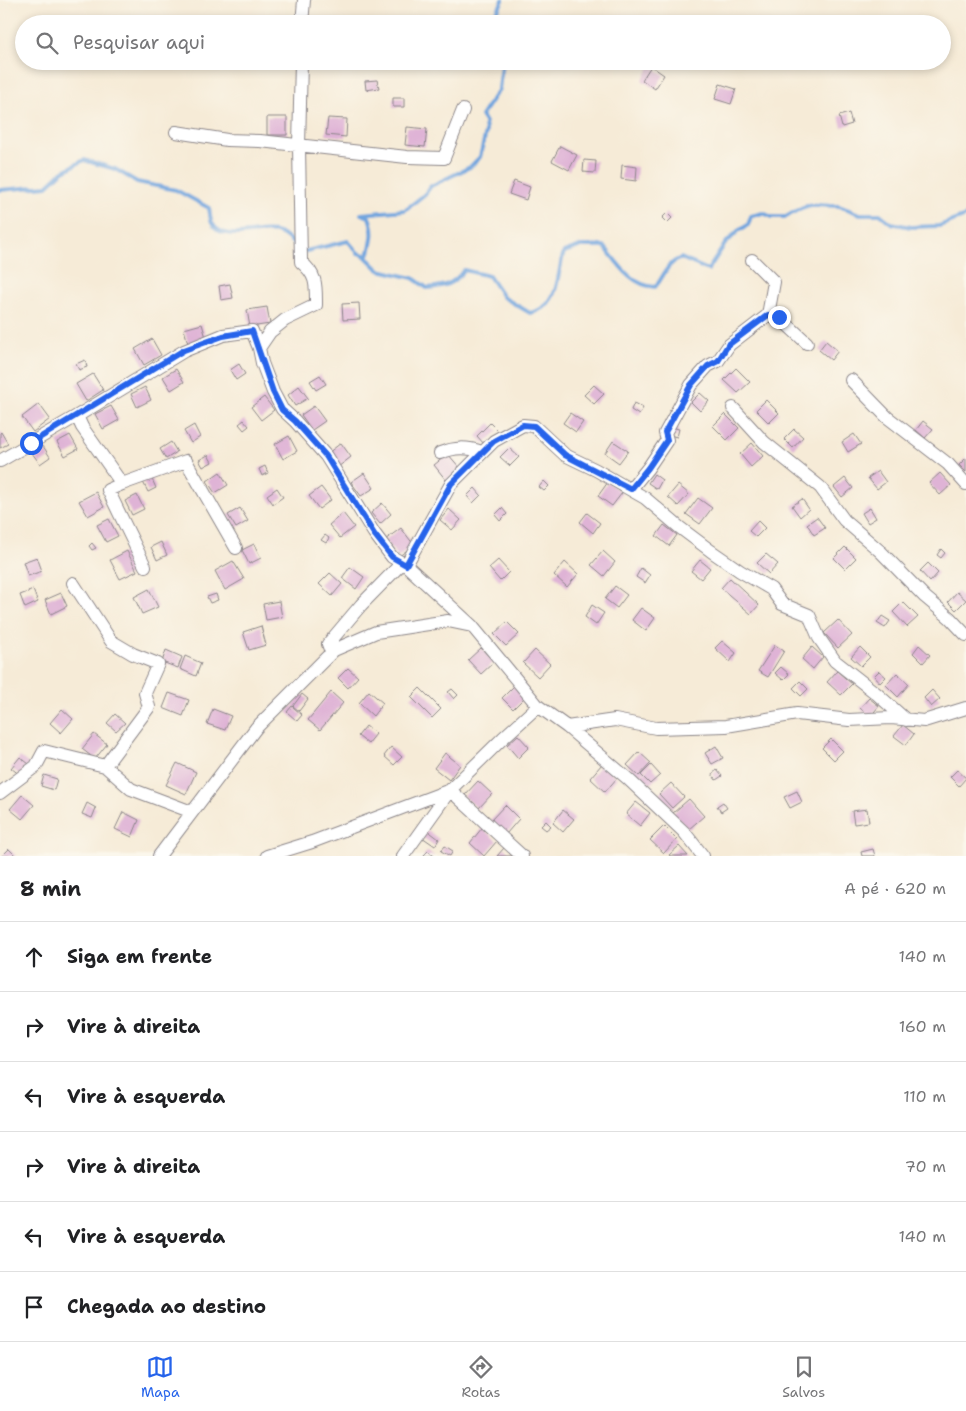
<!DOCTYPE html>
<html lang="pt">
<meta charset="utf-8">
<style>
:root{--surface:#fff;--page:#f2f2f2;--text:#202124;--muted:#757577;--line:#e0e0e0;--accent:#2563eb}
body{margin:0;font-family:"Shantell Sans",sans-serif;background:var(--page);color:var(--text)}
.stop{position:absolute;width:15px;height:15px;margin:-11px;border:4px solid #2563eb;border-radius:50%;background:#fff}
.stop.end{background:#2563eb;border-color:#fff;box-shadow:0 1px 5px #0008}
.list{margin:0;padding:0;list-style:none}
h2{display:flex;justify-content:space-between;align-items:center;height:65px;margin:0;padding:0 20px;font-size:21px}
h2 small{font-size:16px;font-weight:400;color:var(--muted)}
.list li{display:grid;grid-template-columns:32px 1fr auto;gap:15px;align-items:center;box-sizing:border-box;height:70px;padding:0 20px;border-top:1px solid var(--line)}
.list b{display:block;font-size:19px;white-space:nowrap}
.list em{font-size:16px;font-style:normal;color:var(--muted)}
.icon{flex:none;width:28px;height:28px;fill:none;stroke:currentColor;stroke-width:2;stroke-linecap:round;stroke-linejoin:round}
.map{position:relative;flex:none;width:966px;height:856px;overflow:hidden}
.search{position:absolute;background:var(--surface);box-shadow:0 2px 8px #0003;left:15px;right:15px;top:15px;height:55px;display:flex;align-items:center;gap:12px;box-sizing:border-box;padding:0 18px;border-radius:28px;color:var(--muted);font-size:19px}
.sheet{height:485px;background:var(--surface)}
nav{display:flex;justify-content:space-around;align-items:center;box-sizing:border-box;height:70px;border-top:1px solid var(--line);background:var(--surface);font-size:14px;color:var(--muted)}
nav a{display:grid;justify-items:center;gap:2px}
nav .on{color:var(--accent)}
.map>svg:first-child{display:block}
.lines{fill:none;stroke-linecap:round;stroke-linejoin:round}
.stream{stroke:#72a5de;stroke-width:4}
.building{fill:#dfb3d6}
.minor-casing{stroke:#8c8689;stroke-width:14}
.minor{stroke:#fff;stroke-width:12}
.route{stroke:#2563eb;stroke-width:6}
</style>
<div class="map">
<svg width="966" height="856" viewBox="0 0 966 856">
<rect width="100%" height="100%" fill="#fbf7ec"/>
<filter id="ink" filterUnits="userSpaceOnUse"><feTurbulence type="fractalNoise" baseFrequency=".02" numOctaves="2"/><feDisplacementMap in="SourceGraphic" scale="10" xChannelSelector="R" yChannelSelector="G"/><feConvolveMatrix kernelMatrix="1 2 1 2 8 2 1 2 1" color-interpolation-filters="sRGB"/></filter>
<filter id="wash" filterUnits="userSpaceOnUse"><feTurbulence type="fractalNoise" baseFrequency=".0096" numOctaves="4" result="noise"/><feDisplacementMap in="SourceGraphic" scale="20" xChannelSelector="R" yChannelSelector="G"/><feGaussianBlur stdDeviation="1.12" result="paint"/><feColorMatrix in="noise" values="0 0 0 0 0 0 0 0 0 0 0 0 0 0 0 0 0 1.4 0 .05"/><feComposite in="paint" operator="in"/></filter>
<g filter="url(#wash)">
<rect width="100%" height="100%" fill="#f6ebd7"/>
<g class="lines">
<path class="stream" d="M495 24 496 14 503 0
M0 190 47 186 62 172 84 160 115 169 137 182 176 190 209 208C210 212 210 219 212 223 223 245 261 226 279 233 286 235 292 242 297 247
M302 252 348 241 358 253 368 256C372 242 375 231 369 217L361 214 405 210 425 194 431 186 470 167 480 157 486 132 485 122 481 116 499 89 502 65 499 61
M364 255 379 270 413 278 427 288C444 287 454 284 464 270L489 276 503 297 530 313C561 307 556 275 564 252L581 246H604C618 263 631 286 655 287 666 275 664 265 681 258L708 270 725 244 738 231 748 225 751 216 763 213 772 217H786L801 208 810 205 839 206 860 214H880L891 223 911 227 939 226 966 216"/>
</g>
<g id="blocks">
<path class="building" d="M651 66 664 75 655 89 642 80Z
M377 80 379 88 366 90 365 81Z
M720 84 736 89 731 104 715 99Z
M393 98H404V107H393Z
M849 113 852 124 842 127 839 116Z
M267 117H287V135H267Z
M328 118 347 119 346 137 326 135Z
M407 127 427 129 425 147 405 145Z
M560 146 577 155 569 170 552 161Z
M584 160 596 161 595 173 583 172Z
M622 165 637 167 636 181 621 179Z
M514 181 530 187 526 200 509 194Z
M667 213 672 218 667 223 662 218Z
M230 284 233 298 221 300 219 286Z
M359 303 360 319 343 320 342 304Z
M267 307 270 324 250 327 247 310Z
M202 324 207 341 189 347 184 329Z
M152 339 161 355 144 365 135 349Z
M826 341 838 351 831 360 819 350Z
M85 360 87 367 79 370 76 364Z
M239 364 245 374 236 380 230 370Z
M736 368 750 382 738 393 724 380Z
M176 369 184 382 171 390 163 377Z
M93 374 103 390 86 401 76 384Z
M320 375 326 384 316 390 310 381Z
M594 385 604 394 594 404 584 395Z
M299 386 308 398 295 406 288 395Z
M145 387 151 400 137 407 131 394Z
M700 393 709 401 700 411 691 402Z
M264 397 274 410 261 420 251 407Z
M766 400 779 413 769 423 756 410Z
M634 403 643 408 639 415 631 410Z
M39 404 50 419 33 432 22 417Z
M111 406 119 420 103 429 95 414Z
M314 406 325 421 312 430 301 415Z
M570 413 583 422 576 432 563 423Z
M725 414 739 428 727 440 713 426Z
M244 420 249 426 244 430 239 424Z
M923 421 933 429 925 438 916 430Z
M490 423 498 431 484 444 477 436Z
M194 425 200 437 191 443 184 431Z
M671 427 679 429 677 437 669 435Z
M794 429 803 437 793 448 784 439Z
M1 432 8 444 0 448V433Z
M854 434 861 444 848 452 842 442Z
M70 435 78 449 65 456 57 442Z
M289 436 297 451 283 459 275 444Z
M613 441 628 451 619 463 605 453Z
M171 442 177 452 166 459 160 449Z
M341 443 351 457 338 467 328 453Z
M752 443 763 456 751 467 740 454Z
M43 446 50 457 40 464 32 453Z
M509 448 519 457 510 466 500 457Z
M448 454 460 468 446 480 434 465Z
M208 455 212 462 203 467 199 460Z
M966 458V472L959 465Z
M265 466 268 473 262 476 259 469Z
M878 471 886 482 877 489 868 478Z
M220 472 228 485 215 493 207 481Z
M364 473 374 488 361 496 351 482Z
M940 473 951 485 940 495 929 483Z
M654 474 662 480 657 489 648 483Z
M151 477 156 488 148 492 143 482Z
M845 478 853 488 842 497 834 487Z
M544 481 549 486 544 491 539 487Z
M608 482 622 493 612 506 598 496Z
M678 485 689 494 678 506 668 497Z
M321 487 331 500 319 509 309 496Z
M277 488 283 497 273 504 267 495Z
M475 488 481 495 473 503 467 496Z
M96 492 104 507 88 516 79 501Z
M137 495 144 509 132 515 125 501Z
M698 498 712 508 700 524 686 514Z
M802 499 809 509 800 517 792 506Z
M382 503 391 514 380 524 371 513Z
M240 508 248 521 236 528 228 515Z
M502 508 507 514 500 521 495 515Z
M870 508 876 518 868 523 862 513Z
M449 509 461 520 452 530 440 520Z
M343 513 354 527 340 538 329 525Z
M587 513 600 523 593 533 580 522Z
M817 517 825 528 814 535 807 524Z
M109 519 118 536 106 542 97 525Z
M758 521 765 528 756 537 749 531Z
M664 525 677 535 669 546 656 536Z
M401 528 414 545 398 557 385 540Z
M325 535 329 538 326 543 321 540Z
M161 542 167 555 157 560 151 547Z
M92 543 96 548 92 550 89 546Z
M254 544 261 558 249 564 242 550Z
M845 547 856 558 845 569 834 558Z
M941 549 945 553 941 558 937 555Z
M127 551 137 571 120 579 110 560Z
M603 551 615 562 604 576 591 565Z
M766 554 778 564 769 574 757 563Z
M37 557 42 571 28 576 23 562Z
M498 560 509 572 500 581 489 568Z
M700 560 710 568 701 579 691 571Z
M233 561 244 579 225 590 215 571Z
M565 562 578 574 567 587 554 575Z
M928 563 938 573 930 582 920 571Z
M350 567 364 577 356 589 342 578Z
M641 568 650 575 645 583 636 577Z
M330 573 342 584 332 596 319 584Z
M730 578 759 605 751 614 721 588Z
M615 586 627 595 617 608 605 599Z
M149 589 158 607 142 614 134 597Z
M33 590 38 602 25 608 20 595Z
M957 592 966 600 956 610 948 602Z
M61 593 67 606 51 614 45 600Z
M216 594 218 600 210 603 207 597Z
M279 601 282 617 266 620 263 604Z
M903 602 918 617 907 627 893 612Z
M592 605 604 613 596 625 585 617Z
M641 608 655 618 646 631 632 620Z
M882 616 890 621 885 628 877 623Z
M838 620 852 635 838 648 824 633Z
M507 622 519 634 506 646 494 634Z
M261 626 266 645 249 650 243 632Z
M722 641 736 653 730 662 715 648Z
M775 645 784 651 768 677 758 671Z
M919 645 930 655 923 663 913 653Z
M812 647 823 657 813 669 802 659Z
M860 647 870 657 861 666 851 657Z
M481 648 494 662 481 674 468 660Z
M166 650 182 657 178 668 162 662Z
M535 650 550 664 538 677 523 663Z
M185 656 201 663 196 676 180 669Z
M781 667 789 674 783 680 775 673Z
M348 668 358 677 348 688 338 678Z
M837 671 852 684 841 695 827 682Z
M879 671 886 677 880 683 874 676Z
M897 673 909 684 898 697 886 685Z
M800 681 808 689 801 696 793 688Z
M514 686 525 697 513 709 502 698Z
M420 688 441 709 432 718 411 697Z
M452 689 458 695 454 699 448 692Z
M932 690 940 699 931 707 924 698Z
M369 691 383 703 373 716 359 703Z
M331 692 343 703 320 730 308 720Z
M169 693 189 700 183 716 163 708Z
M302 694 308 699 299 711 293 706Z
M869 698 879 706 870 717 860 708Z
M292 706 302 715 297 721 287 712Z
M62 709 73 719 61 733 50 723Z
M213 709 231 716 225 730 207 724Z
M115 714 125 723 116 731 107 723Z
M903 725 914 734 906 745 894 736Z
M366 726 376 734 368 744 358 736Z
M94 734 107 744 95 759 82 749Z
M518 735 529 747 518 758 507 745Z
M831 739 843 751 834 760 822 748Z
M716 746 723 758 712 764 705 753Z
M391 747 402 757 394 765 384 756Z
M639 752 651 763 639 776 627 765Z
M445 753 460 765 449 780 434 768Z
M20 757 29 764 20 775 11 768Z
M177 763 196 772 186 794 166 785Z
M602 764 617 778 605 792 590 778Z
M651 765 660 775 650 784 641 775Z
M717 770 722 776 716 780 712 774Z
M957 770 966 778 959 786 950 777Z
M44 775 57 779 54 790 41 786Z
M478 781 492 794 478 809 464 796Z
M671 783 684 797 672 808 659 794Z
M797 791 802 802 790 808 784 797Z
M22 795 34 805 22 819 10 809Z
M689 799 704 816 689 829 673 813Z
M636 802 650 813 640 826 626 814Z
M723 802 727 808 721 812 717 806Z
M87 803 96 808 92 818 82 814Z
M505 805 519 819 506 834 491 820Z
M867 809 869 822 854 824 852 811Z
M563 810 574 819 563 832 553 823Z
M123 812 139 820 132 837 115 829Z
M546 821 551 826 546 830 541 826Z
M664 826 677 839 664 853 650 840Z
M482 828 497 841 484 856 470 843Z
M427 830 439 839 435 846 422 837Z
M445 846 453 851 450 856 441 851Z
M679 846 688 856H670L669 855Z
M504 848 514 856H497Z
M9 849 16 856H2Z
M873 849 875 856H862L861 852Z
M428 851 434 856H423Z"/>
</g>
</g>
<g filter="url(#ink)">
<use href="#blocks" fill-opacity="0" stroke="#8c8689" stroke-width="1"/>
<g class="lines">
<defs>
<path id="minor" d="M302 24 304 0
M301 61 299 146 301 262C317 275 316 285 316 305L285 320 270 332 259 348 262 363 273 392 282 409 295 421 326 456 374 533 392 557 406 565
M176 132 227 140 260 141 407 157 444 158 463 110
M768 315 779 317 807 343
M851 380 887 417 948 464 966 484
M733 408 764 442 820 487 844 520 881 552 925 597 950 618 966 635
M77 416 184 351 223 335 252 331 259 348
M440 453C455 447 467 447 482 452
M0 461 77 416 82 427 122 484 108 490 145 566
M122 484 186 461 236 548
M631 489 648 468 667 440 665 433 691 385 708 366 718 361 729 345 768 315 774 282 752 260
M73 583 111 641 133 654 158 664 145 693 149 707 105 766
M331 652 328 644 361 605 402 563
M567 727 615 720 656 728 726 726 797 714 849 720 891 718 924 721 966 708
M0 793 36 766 44 751 105 766 131 789 192 812
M159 856 256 728 334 650 376 632 448 621 472 626
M267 856 312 842 450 790 522 856
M403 856 450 790 503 738 538 706
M703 856 684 832 627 778 567 727 538 706 472 626 406 565 451 484 494 441 523 425 534 426 565 455 596 470 645 498 679 527 711 551 740 571 771 589 782 604 809 615 819 638 835 661 877 694 906 720"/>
</defs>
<use href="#minor" class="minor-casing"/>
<use href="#minor" class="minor"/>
</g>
</g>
<g class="lines" filter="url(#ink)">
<path class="route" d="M31 443 184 350 223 336 252 331 273 392 282 410 295 421 326 456 374 534 392 557 406 565 451 484 494 441 523 425 534 426 565 455 631 489 648 468 667 440 665 432 691 385 708 366 718 361 728 345 768 315 779 317"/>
</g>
</svg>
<div class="stop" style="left:31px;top:443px"></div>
<div class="stop end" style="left:779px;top:317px"></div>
<div class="search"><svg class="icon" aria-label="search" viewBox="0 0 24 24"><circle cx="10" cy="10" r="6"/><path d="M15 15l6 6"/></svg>Pesquisar aqui</div>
</div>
<section class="sheet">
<h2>8 min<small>A pé · 620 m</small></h2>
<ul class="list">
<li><svg class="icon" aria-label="ahead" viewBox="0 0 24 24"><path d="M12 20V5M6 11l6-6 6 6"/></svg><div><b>Siga em frente</b></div><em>140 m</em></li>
<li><svg class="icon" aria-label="right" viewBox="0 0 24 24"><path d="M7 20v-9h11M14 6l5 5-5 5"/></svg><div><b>Vire à direita</b></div><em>160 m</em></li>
<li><svg class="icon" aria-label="left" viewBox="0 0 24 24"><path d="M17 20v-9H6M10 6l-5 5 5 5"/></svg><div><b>Vire à esquerda</b></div><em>110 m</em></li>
<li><svg class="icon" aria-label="right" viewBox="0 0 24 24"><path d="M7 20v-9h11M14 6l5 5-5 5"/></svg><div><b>Vire à direita</b></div><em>70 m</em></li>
<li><svg class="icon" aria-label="left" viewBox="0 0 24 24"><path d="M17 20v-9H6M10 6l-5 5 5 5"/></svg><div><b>Vire à esquerda</b></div><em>140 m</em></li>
<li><svg class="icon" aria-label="arrive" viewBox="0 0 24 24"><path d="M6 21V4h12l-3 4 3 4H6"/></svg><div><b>Chegada ao destino</b></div></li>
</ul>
</section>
<nav>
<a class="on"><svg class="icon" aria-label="map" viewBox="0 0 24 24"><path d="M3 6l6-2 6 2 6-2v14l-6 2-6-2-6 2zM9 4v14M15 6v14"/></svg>Mapa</a>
<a><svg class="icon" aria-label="directions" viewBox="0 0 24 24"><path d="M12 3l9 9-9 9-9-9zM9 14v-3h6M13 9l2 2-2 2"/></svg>Rotas</a>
<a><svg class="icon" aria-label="saved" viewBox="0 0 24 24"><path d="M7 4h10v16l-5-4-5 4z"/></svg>Salvos</a>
</nav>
